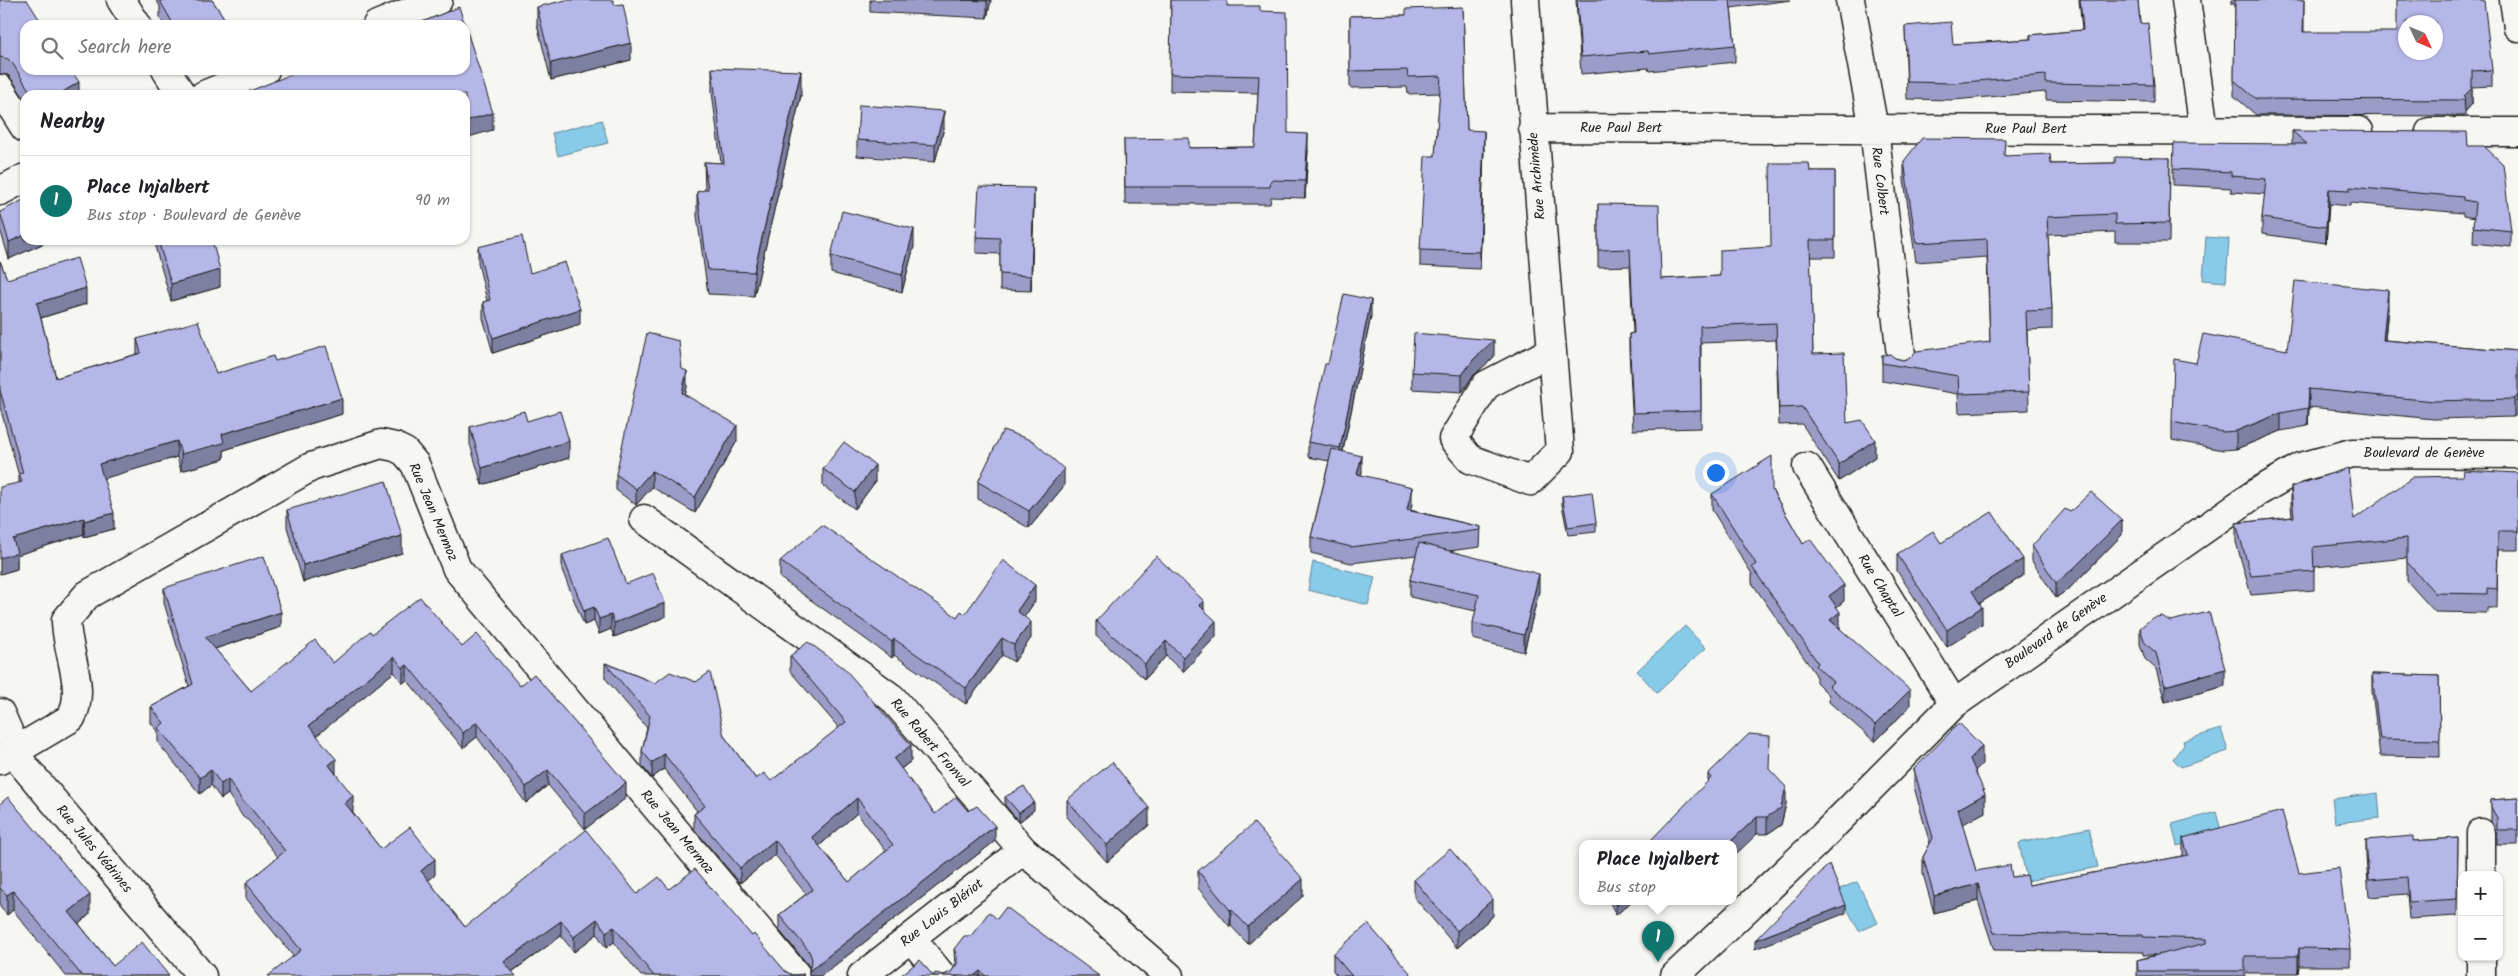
<!DOCTYPE html>
<meta charset="utf-8">
<style>
:root{--surface:#fff;--page:#f2f2f2;--text:#202124;--muted:#757577;--line:#e0e0e0;--accent:#0f766e}
body{margin:0;font-family:Kalam,sans-serif;background:var(--page);color:var(--text)}
.controls{position:absolute;right:15px;bottom:15px;display:grid;overflow:hidden;border-radius:10px;box-shadow:0 1px 4px #0004}
.controls button{width:45px;height:45px;display:grid;place-items:center;padding:0;border:0;border-bottom:1px solid var(--line);background:var(--surface);color:var(--text);font:25px sans-serif}
.compass{position:absolute;left:2398px;top:15px;width:45px;height:45px;border-radius:50%;background:var(--surface);box-shadow:0 1px 4px #0004;rotate:134deg}
.you{position:absolute;left:1715px;top:472px;width:18px;height:18px;margin:-12px;border:4px solid #fff;border-radius:50%;background:#1a73e8;box-shadow:0 0 0 8px #1a73e833}
.badge{display:grid;place-items:center;width:32px;height:32px;border-radius:50%;background:var(--accent);color:#fff;font-size:16px;font-weight:700}
.pin{position:absolute;translate:-50% -41px;filter:drop-shadow(0 1px 2px #0008)}
.pin::after{content:'';position:absolute;top:26px;width:18px;height:15px;background:inherit;clip-path:polygon(0 0,100% 0,50% 100%)}
.popup{position:absolute;left:1579px;top:840px;width:158px;height:65px;box-sizing:border-box;display:grid;place-content:center;border-radius:10px;background:var(--surface);filter:drop-shadow(0 1px 4px #0005);font-size:16px;white-space:nowrap;color:var(--muted)}
.popup b{font-size:19px;color:var(--text)}
.popup::after{content:'';position:absolute;left:50%;top:100%;margin-left:-10px;border:10px solid transparent;border-top-color:var(--surface)}
.list{margin:0;padding:0;list-style:none}
h2{display:flex;justify-content:space-between;align-items:center;height:65px;margin:0;padding:0 20px;font-size:21px}
h2 small{font-size:16px;font-weight:400;color:var(--muted)}
.list li{display:grid;grid-template-columns:32px 1fr auto;gap:15px;align-items:center;box-sizing:border-box;height:90px;padding:0 20px;border-top:1px solid var(--line)}
.list b{display:block;font-size:19px;white-space:nowrap}
.list p{margin:0;font-size:16px;white-space:nowrap;color:var(--muted)}
.list em{font-size:16px;font-style:normal;color:var(--muted)}
.icon{flex:none;width:28px;height:28px;fill:none;stroke:currentColor;stroke-width:2;stroke-linecap:round;stroke-linejoin:round}
.map{position:relative;flex:none;width:2518px;height:976px;overflow:hidden}
.search{position:absolute;background:var(--surface);box-shadow:0 1px 4px #0004;left:20px;top:20px;width:450px;height:55px;display:flex;align-items:center;gap:12px;box-sizing:border-box;padding:0 18px;border-radius:15px;color:var(--muted);font-size:19px}
.panel{position:absolute;background:var(--surface);box-shadow:0 1px 4px #0004;left:20px;top:90px;width:450px;height:155px;border-radius:15px}
.map>svg:first-child{display:block}
.water{fill:#88cbe9;stroke:#5d8597}
.lines{fill:none;stroke-linecap:round;stroke-linejoin:round}
.minor-casing{stroke:#1c1c1c;stroke-width:31}
.minor{stroke:#f6f6f2;stroke-width:28}
.wall{fill:#9b9dc8;stroke:#1c1c1c;fill-rule:evenodd}
.shaded-wall{fill:#7e80a2;stroke:#1c1c1c}
.building{fill:#b4b7e8;stroke:#1c1c1c;fill-rule:evenodd}
.labels{text-anchor:middle;dominant-baseline:central;stroke-width:5;stroke-linejoin:round;paint-order:stroke}
.street-label{font-size:14px;fill:#1c1c1c;stroke:#f6f6f2}
</style>
<div class="map">
<svg width="2518" height="976" viewBox="0 0 2518 976">
<rect width="100%" height="100%" fill="#f6f6f2"/>
<filter id="ink" filterUnits="userSpaceOnUse"><feTurbulence type="fractalNoise" baseFrequency=".02" numOctaves="2"/><feDisplacementMap in="SourceGraphic" scale="10" xChannelSelector="R" yChannelSelector="G"/><feConvolveMatrix kernelMatrix="1 2 1 2 8 2 1 2 1" color-interpolation-filters="sRGB"/></filter>
<g filter="url(#ink)">
<path class="water" d="M602 120 608 143 558 156 552 133Z
M2206 237 2229 239 2226 282 2203 280Z
M1313 562 1375 577 1368 605 1308 590Z
M1685 626 1706 648 1657 693 1637 671Z
M2221 729 2228 751 2181 767 2173 759 2184 744 2183 741Z
M2378 793 2380 818 2335 823 2332 799Z
M2216 812 2222 834 2177 846 2172 824Z
M2089 828 2098 867 2027 881 2019 843Z
M1857 882 1878 923 1859 931 1837 890Z"/>
<g class="lines">
<defs>
<path id="minor" d="M121 0 137 25
M1525 0C1535 151 1548 301 1560 451L1530 481 1470 459 1453 439 1486 385 1552 351
M1850 0 1874 129 1902 363
M2186 0 2204 130
M2514 0 2518 27
M377 25 438 0
M166 70 182 95
M0 89 25 128
M204 95 265 70
M1533 128 2359 131
M2430 132H2518
M0 191 25 178
M1807 467 1954 704
M644 519 892 698 1023 850 1169 976
M0 713 23 765 202 976
M0 760 71 718C87 689 66 652 66 620L87 595 311 467 381 444 395 447 405 452 415 464 457 569 797 976
M2481 875V833
M911 938 942 976
M862 976 1023 850
M1675 976 1814 845 1954 704 2256 493 2301 467 2352 453 2518 454
M2481 976V957"/>
</defs>
<use href="#minor" class="minor-casing"/>
<use href="#minor" class="minor"/>
</g>
<path class="wall" d="M0 0 79 95H25V100L13 81 8 75 0 74Z
M156 0H212L229 25H164L160 18V6Z
M870 0H991L987 18 870 12Z
M1171 0 1227 6 1260 11 1288 133 1308 151 1305 198 1271 197 1270 204H1125L1124 139 1189 148 1255 147 1258 93 1170 91Z
M1576 0H1791L1731 8 1735 45V62L1649 71 1648 68 1581 74Z
M2079 0H2138L2140 24 2154 85V102L2046 100V92L1953 100 1907 99 1905 26 1953 44 2030 39V35L2082 30Z
M2231 0H2304V32L2492 70V86L2472 87V104L2465 112V116L2256 115 2234 96 2235 4H2231Z
M615 5 631 60 551 80 537 24V7Z
M1463 7 1467 130 1484 148 1480 269 1420 266V250L1435 156 1440 93 1408 94 1407 87 1350 88V16L1406 15Z
M712 68 801 95 754 296 708 294 697 216V192L705 190 704 162 721 163 712 92Z
M944 128 935 162 857 156V140Z
M2292 131 2468 146 2511 231V247L2473 243 2474 218 2463 216V213L2350 203V206L2329 204 2326 243 2262 234V218L2265 194 2231 192V188L2173 185V169L2292 144Z
M2005 156 2051 164 2115 163 2170 158 2169 242H2115V232L2048 235 2052 310V329L2027 330 2029 410 1959 413 1958 394 1882 381V355L1903 360 1990 342 1987 257 1916 262 1904 180V161Z
M1810 171H1835V257H1810L1813 354 1847 423 1875 457 1839 481 1802 424 1779 425 1776 340 1701 343V428L1633 430 1629 350V334L1633 333 1630 266 1598 267V204L1661 279 1720 276 1771 247Z
M1034 204 1031 291 1000 290V254L976 253V237Z
M0 212 25 240H51L9 259 0 229Z
M156 240H212L220 287 171 301 156 250Z
M914 246 902 292 831 273V256Z
M478 247 580 324 493 353 483 318V302L487 301 478 263Z
M0 261 7 279 86 304 41 318 56 378 137 354V339L216 374 275 361 342 414 224 450V459L181 471 177 457 103 478 114 529 84 537V534L17 555V569L0 574 19 482V476L0 407Z
M2388 308 2385 340 2518 351V413L2514 417 2434 419 2309 407 2308 426 2281 431 2236 449 2223 450 2172 440V422L2196 363 2287 350Z
M1371 316 1343 451 1362 472 1361 475 1412 504 1410 510 1481 527 1480 547 1449 551 1539 591 1524 652 1473 639V623L1476 611 1410 597V580L1416 555 1351 563 1311 553V537L1329 461 1308 457V442L1328 364Z
M1494 357 1473 376 1462 392 1412 389V372Z
M682 369 687 387 685 395 737 441 695 513 652 487 636 505 616 490V474Z
M527 421 569 458 482 485 470 444V427Z
M823 469 875 482 855 509 823 486Z
M2518 473V550H2498L2497 608H2487V613L2435 612 2407 581V558L2314 567V590L2251 595 2236 542V523L2292 517 2291 506V487L2354 519 2463 476Z
M978 482 1064 486 1029 528 978 499Z
M1772 490 1803 544 1844 601 1836 607 1840 629 1910 706 1875 742 1829 702V695L1816 682V675L1752 583V574L1712 510V494Z
M1562 496 1596 523V532L1568 535 1562 505Z
M287 510 402 553 303 582 287 527Z
M2070 512 2122 535 2072 586 2056 598 2032 561V546Z
M1941 543 2023 576 1980 603 1982 624 1947 647 1897 571V554Z
M562 555 626 584 665 617 614 637 611 629 599 634 594 621 584 625 562 570Z
M780 561 957 617 965 614 1035 601 1024 617 1031 638 1014 662 1002 655 966 704 894 655 892 658 780 578Z
M164 588 281 627 215 649 251 691 333 663 372 634 462 647 520 686 626 798 585 829 548 785 526 803 477 737 463 748 407 680 403 683 394 672 317 735 336 774 353 812H352L381 849 435 875 428 880 465 927 637 894 669 889 752 936 785 971 792 975 804 976H641L614 942 606 948 597 934 574 952 561 936 512 972 293 956 246 898V883L278 857 249 821 243 817 228 794 221 799 211 785 200 794 158 743V731L151 723V707L189 686 164 603Z
M1204 610 1216 636 1183 672 1166 656 1145 679 1096 636V621Z
M2140 628 2225 686 2165 702 2156 669 2145 659 2140 644Z
M790 656 911 761 901 769 935 814 995 841 821 976H809V966L779 930V915L806 894 775 855 740 883 694 829V814L697 811 664 769 652 778 642 766V751L647 728 605 678V663L655 683 696 682 724 736 756 779 771 781 839 728 790 671ZM857 813 886 851 849 882 819 846Z
M2372 674 2439 676 2440 757 2380 756 2372 691Z
M1982 764 1975 771 1985 812 1962 824 1976 871 2012 877 2029 885 2183 856V838L2299 873 2350 949V966H2299L2298 973H2245V976H2137V960L2155 955H2143V952L1994 950 1978 901 1934 913 1923 874V857L1930 844 1914 787V769Z
M1770 770 1786 804 1781 825 1767 834H1757L1708 780V774Z
M1005 797 1034 810 1019 822 1005 805Z
M2518 798V845H2497V833L2491 822V800Z
M1067 800 1149 825 1107 862 1067 817Z
M0 804 90 914 79 924 113 966 169 976H66L13 910 7 915 0 907Z
M2458 838 2457 916 2409 919 2407 894 2369 897 2366 857V840L2413 841Z
M1198 871 1303 896 1248 944 1231 926 1230 927 1198 888Z
M1414 880 1493 916 1457 948 1414 897Z
M1609 901H1632L1616 915Z
M997 919 1099 976H933L944 975 951 972 955 967 954 949 971 936Z
M1333 954 1411 976H1338L1333 971Z"/>
<path class="shaded-wall" d="M987 0H991L987 18Z
M631 43V60L551 80V63Z
M801 71V95L754 296V272Z
M79 82V95H58Z
M2472 88V104L2465 112 2464 96Z
M944 111V128L935 162V145Z
M493 113V130L465 138V121Z
M1484 131V148L1480 269V252Z
M1308 134V151L1305 198V181Z
M1034 188V204L1031 291V276Z
M2329 189V204L2326 243V227Z
M914 229V246L902 292V275Z
M25 235V240H51L9 259V242Z
M220 270V287L171 301V284Z
M86 288V304L37 319V303Z
M2388 290V308L2383 357V340Z
M1371 300V316L1340 464V448Z
M580 309V324L493 353V338Z
M1494 340V357L1473 376 1462 392V375L1473 360Z
M687 371V387L682 409V393Z
M2309 389V407L2308 426V408Z
M2518 395V413L2514 417V399Z
M342 398V414L224 450V459L181 471V454L222 434Z
M2281 413V431L2236 449V431Z
M737 425V441L695 513V497Z
M1875 440V457L1839 481V464Z
M177 441V457L99 480V464Z
M569 441V458L482 485V468Z
M1362 456V472L1357 490V474Z
M875 465V482L855 509V492Z
M1064 469V486L1029 528V511Z
M652 471V487L636 505V489Z
M1412 487V504L1407 526V510Z
M114 513V529L84 537V521Z
M84 518V534L17 555V569L0 574V558L13 539Z
M2122 520V535L2072 586 2056 598V583Z
M402 536V553L303 582V565Z
M2023 559V576L1972 608V591Z
M1539 574V591L1524 652V635Z
M1035 585V601L1017 628V611Z
M1844 585V601L1829 613V596Z
M1204 601V616L1199 605Z
M665 603V617L614 637V623Z
M594 607V621L584 625V611Z
M1982 607V624L1947 647V630Z
M281 612V627L205 652V637Z
M1840 612V629L1830 620Z
M611 615V629L599 634V619Z
M1216 621V636L1183 672V657Z
M1031 622V638L1014 662V645Z
M1002 638V655L966 704V688Z
M894 639V655L892 658V642Z
M1166 641V656L1145 679V664Z
M394 657V672L309 742V726Z
M407 665V680L403 683V668Z
M2225 669V686L2165 702V686Z
M1910 690V706L1875 742V725Z
M477 722V737L463 748V733Z
M911 745V761L894 774V759Z
M1982 746V764L1970 776V759Z
M664 754V769L652 778V763Z
M336 759V774L329 765Z
M211 770V785L200 794V778Z
M548 770V785L526 803V787Z
M228 779V794L221 799V784Z
M626 783V798L585 829V814Z
M1786 787V804L1781 825 1767 834V817Z
M1985 794V812L1958 827V809Z
M353 796V812L345 818V803Z
M857 798V813L812 852V837Z
M1034 802V810L1019 822V813Z
M1149 808V825L1107 862V845Z
M1757 817V834L1733 857V843H1729Z
M995 826V841L821 976H809V971Z
M775 840V855L740 883V868Z
M435 859V875L421 887V871Z
M1303 879V896L1248 944V927Z
M1978 884V901L1934 913V896Z
M13 891V910L7 915V895Z
M90 895V914L69 932V912Z
M1493 899V916L1457 948V931Z
M1622 901H1632L1616 915V906Z
M1846 905V913L1755 949V940Z
M1231 909V926L1230 927V910Z
M597 919V934L574 952V937Z
M561 921V936L506 976 504 962Z
M614 927V942L606 948V932Z
M2299 948V966L2298 973V956Z
M980 971V976H974Z"/>
<path class="building" d="M0 0H27L43 25H25V70H71L79 82 58 95H32L13 64 8 59 0 57Z
M162 0H212L229 25H174L160 1Z
M566 0H613L615 5 623 4 631 43 551 63 537 7Z
M962 0H987V1Z
M1171 0H1227V6H1260V11L1287 12 1288 133 1308 134 1305 181 1271 180 1270 187H1125L1124 139 1189 138V148L1255 147 1259 76 1170 74Z
M1577 0H1730L1735 45 1649 54 1648 51 1581 57Z
M2080 0H2138L2140 24 2148 23 2154 85 2046 83V75L1953 83 1907 82 1905 26 1951 22 1953 44 2031 39 2030 35 2083 30Z
M2235 0H2304L2303 32H2397V0H2484L2492 70 2472 71V88L2464 96 2465 100 2256 99 2234 80ZM2406 22H2436V52H2406Z
M459 7 465 25H415Z
M1463 7 1467 130 1484 131 1480 252 1420 250 1425 156H1435L1441 76 1408 77 1407 70 1350 71V16L1406 15V9Z
M465 25 493 113 465 121V95H240L302 70H465Z
M712 68 801 71 754 272 708 270 697 192 708 189 704 162 724 163Z
M859 105 944 111 935 145 857 140Z
M2292 131 2467 132 2468 146H2484L2503 164 2511 231 2473 227 2475 202 2463 200V197L2350 187V190L2329 189 2326 227 2262 218 2266 179 2231 176V172L2173 169 2174 143 2307 144Z
M1922 138 2005 139 2004 156 2050 154 2051 164 2115 163V157L2170 158 2169 223 2115 224V214L2047 217 2052 310 2026 311 2029 392 1959 394 1958 376 1882 363V355L1890 354 1895 358 1903 360 1911 357 1916 351 1990 342 1987 239 1916 243 1904 161Z
M1770 163H1809L1810 171H1835V240H1810L1813 354 1844 353 1847 423 1862 420 1875 440 1839 464 1802 407 1779 408 1776 323 1700 326 1701 411 1633 413 1629 334 1634 333 1630 249 1598 250V204L1659 205 1661 279 1720 276V250L1771 247Z
M979 187 1034 188 1031 276 1000 274V238L976 237Z
M25 199V235L9 242 0 212Z
M842 211 914 229 902 275 831 256Z
M522 236 530 273 565 262 580 309 493 338 483 302 490 300 478 247Z
M158 240H212L220 270 171 284Z
M77 258 86 288 37 303 56 378 141 353 137 339 198 321 216 374 273 356 275 361 326 346 342 398 222 434 224 443 181 454 177 441 99 464 114 513 84 521V518L13 539 17 553 0 558V487L22 482 19 474 23 473 0 390V261L7 279Z
M2295 281 2388 290 2383 340 2518 351V395L2514 399 2434 401 2309 389 2308 408 2281 413 2236 431 2223 432 2172 422 2174 359 2196 363 2203 334 2287 350Z
M1344 294 1371 300 1340 448 1308 442 1325 364H1328Z
M647 333 679 341 682 369 687 371 682 393 737 425 695 497 652 471 636 489 616 474Z
M1414 333 1494 340 1473 360 1462 375 1412 372Z
M524 411 527 421 560 411 569 441 482 468 470 427Z
M1003 430 1033 441 1064 469 1029 511 978 482Z
M844 442 875 465 855 492 823 469Z
M1332 449 1362 456 1357 474 1412 487 1407 510 1481 527 1480 530 1351 547 1311 537Z
M1772 456V490L1803 544 1810 539 1844 585 1829 596 1840 612 1830 620 1910 690 1875 725 1829 686 1833 682 1816 666 1818 663 1752 567 1756 564 1712 494Z
M2348 468 2354 519 2413 477 2463 476 2464 470 2518 473V531H2498L2497 589 2487 588V594L2435 593 2407 562V538L2313 547 2314 571 2251 576 2236 523 2294 517 2291 487Z
M386 481 402 536 303 565 287 510Z
M1592 492 1596 523 1568 527 1562 496Z
M2091 492 2122 520 2072 570 2056 583 2032 546 2065 509 2070 512Z
M1992 512 2023 559 1972 591 1982 607 1947 630 1897 554 1933 531 1941 543Z
M822 525 957 617 961 611 965 614 1003 560 1035 585 1017 611 1031 622 1014 645 1002 638 966 688 894 639 892 642 780 561Z
M608 538 626 584 653 573 665 603 614 623 611 615 599 619 594 607 584 611 562 555Z
M1419 543 1539 574 1524 635 1473 623 1479 595 1410 580Z
M264 556 281 612 205 637 251 691 315 640 333 663 370 631 372 634 420 597 462 647 477 634 520 686 534 674 626 783 585 814 548 770 526 787 477 722 463 733 407 665 403 668 394 657 309 726 336 759 329 765 353 796 345 803 381 849 410 827 435 859 421 871 465 927 586 830 637 894 659 877 669 889 695 869 752 936 754 934 785 971 792 975 804 974 802 976H654L614 927 606 932 597 919 574 937 561 921 504 962 516 976H268L301 950 246 883 285 851 249 806 243 802 228 779 221 784 211 770 200 778 158 728 164 723 151 707 193 684 164 588Z
M1156 556 1204 601 1199 605 1216 621 1183 657 1166 641 1145 664 1096 621Z
M2209 612 2225 669 2165 686 2156 653 2145 643 2140 628 2152 618 2162 616 2170 621Z
M808 642 844 668 911 745 894 759 935 814 956 797 968 811 977 806 995 826 809 971 812 959 809 951 779 915 813 889 775 840 740 868 694 814 705 806 664 754 652 763 642 751 650 716 605 663 655 683 670 672 696 682 710 672 724 736 756 779 764 773 771 781 846 722 790 656ZM857 798 893 845 849 882 812 837Z
M2372 674 2439 676 2440 740 2380 739Z
M1959 723 1982 746 1970 759 1985 794 1958 809 1976 871 2010 865 2012 877 2027 875 2029 885 2188 855 2183 838 2282 811 2299 873 2339 868 2350 949 2299 948 2298 956H2245V971H2138L2137 960 2206 943V939L2143 937V935L1994 933 1978 884 1934 896 1923 857 1933 838 1914 769Z
M1749 734 1770 736 1769 769 1786 787 1781 808 1767 817H1757L1729 843H1648L1711 778 1708 774Z
M1112 762 1149 808 1107 845 1067 800Z
M1024 786 1034 802 1019 813 1005 797Z
M8 797 90 895 69 912 113 966 142 942 169 976H82L13 891 7 895 0 888V804Z
M2518 798V830H2497V818L2491 807V800Z
M1254 823 1303 879 1248 927 1231 909 1230 910 1198 871Z
M2413 836V841L2458 838 2457 899 2409 902 2407 877 2369 880 2366 840Z
M1450 849 1493 899 1457 931 1414 880Z
M1829 864 1846 905 1755 940Z
M1613 901H1622L1616 906Z
M1006 907 1099 976H986L980 971 974 976H933L935 973 944 975 951 972 957 964V956L954 949 964 936H971L989 912 997 919Z
M1368 924 1411 974 1409 976H1352L1333 954Z
M920 960 933 976H900Z"/>
</g>
<g class="labels">
<g class="street-label">
<text x="1621" y="128">Rue Paul Bert</text>
<text x="2026" y="129">Rue Paul Bert</text>
<text transform="translate(1537 176) rotate(-95)">Rue Archimède</text>
<text transform="translate(1880 181) rotate(83)">Rue Colbert</text>
<text x="2424" y="453">Boulevard de Genève</text>
<text transform="translate(433 512) rotate(67)">Rue Jean Mermoz</text>
<text transform="translate(1880 586) rotate(58)">Rue Chaptal</text>
<text transform="translate(2056 631) rotate(-35)">Boulevard de Genève</text>
<text transform="translate(930 743) rotate(49)">Rue Robert Fronval</text>
<text transform="translate(677 832) rotate(50)">Rue Jean Mermoz</text>
<text transform="translate(94 849) rotate(50)">Rue Jules Védrines</text>
<text transform="translate(942 913) rotate(-38)">Rue Louis Blériot</text>
</g>
</g>
</svg>
<div class="controls">
<button>+</button>
<button>−</button>
</div>
<svg class="compass" viewBox="-18 -18 36 36"><path d="M0-13l5 13h-10z" fill="#e53935"/><path d="M0 13l5-13h-10z" fill="#757577"/></svg>
<div class="you"></div>
<div class="pin badge" style="left:1658px;top:962px">1</div>
<div class="popup"><b>Place Injalbert</b>Bus stop</div>
<div class="search"><svg class="icon" aria-label="search" viewBox="0 0 24 24"><circle cx="10" cy="10" r="6"/><path d="M15 15l6 6"/></svg>Search here</div>
<section class="panel">
<h2>Nearby<small></small></h2>
<ul class="list">
<li><span class="badge">1</span><div><b>Place Injalbert</b><p>Bus stop · Boulevard de Genève</p></div><em>90 m</em></li>
</ul>
</section>
</div>
